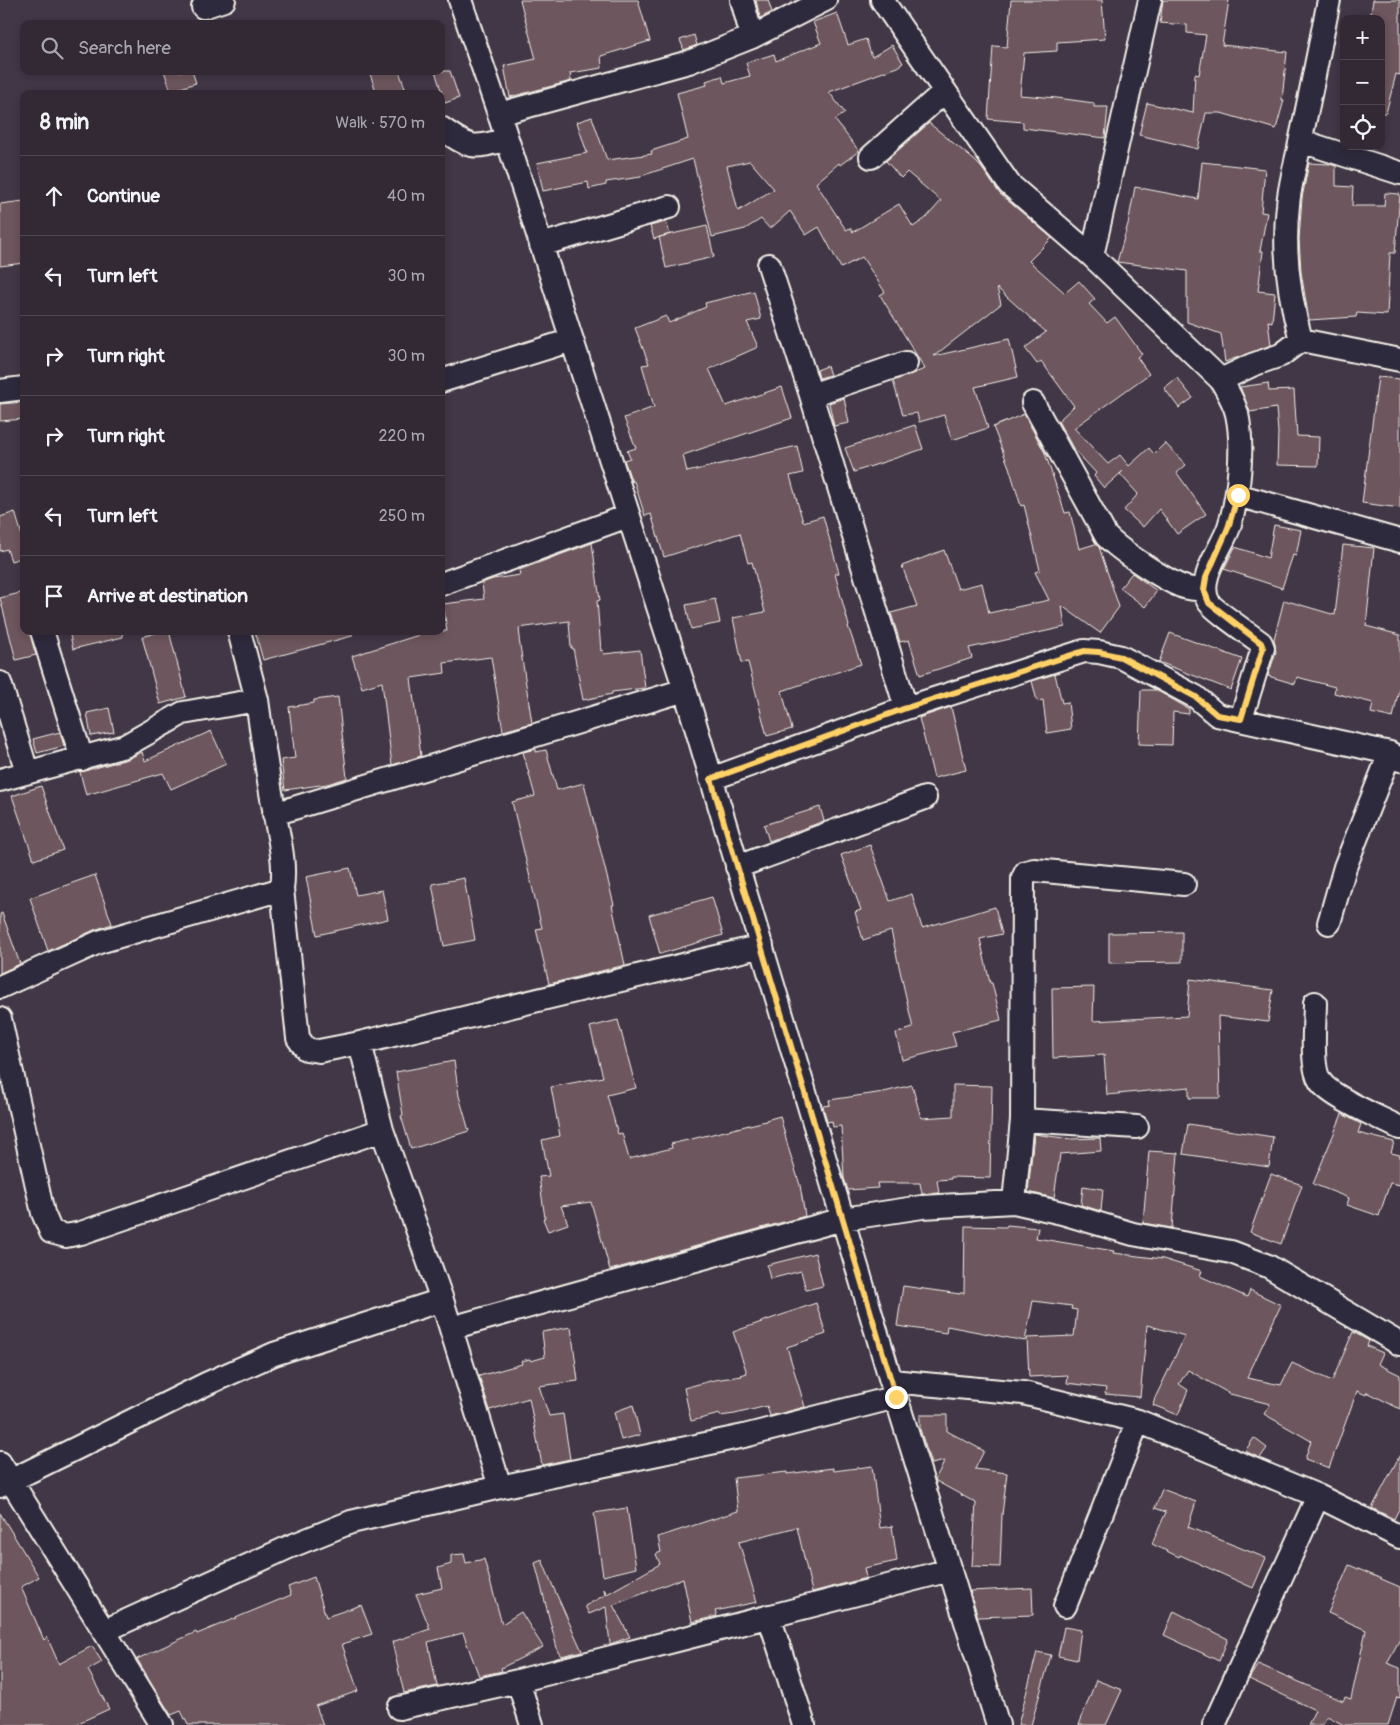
<!DOCTYPE html>
<meta charset="utf-8">
<style>
:root{--surface:#322935;--page:#3d3541;--text:#f1f3f6;--muted:#a8a6ad;--line:#4d4550}
body{margin:0;font-family:Pangolin,sans-serif;background:var(--page);color:var(--text)}
.controls{position:absolute;right:15px;top:15px;display:grid;overflow:hidden;border-radius:10px;box-shadow:0 2px 8px #0003}
.controls button{width:45px;height:45px;display:grid;place-items:center;padding:0;border:0;border-bottom:1px solid var(--line);background:var(--surface);color:var(--text);font:25px sans-serif}
.stop{position:absolute;width:15px;height:15px;margin:-11px;border:4px solid #ffd166;border-radius:50%;background:#fff}
.stop.end{background:#ffd166;border-color:#fff;box-shadow:0 1px 5px #0008}
.list{margin:0;padding:0;list-style:none}
h2{display:flex;justify-content:space-between;align-items:center;height:65px;margin:0;padding:0 20px;font-size:21px}
h2 small{font-size:16px;font-weight:400;color:var(--muted)}
.list li{display:grid;grid-template-columns:32px 1fr auto;gap:15px;align-items:center;box-sizing:border-box;height:80px;padding:0 20px;border-top:1px solid var(--line)}
.list b{display:block;font-size:19px;white-space:nowrap}
.list em{font-size:16px;font-style:normal;color:var(--muted)}
.icon{flex:none;width:28px;height:28px;fill:none;stroke:currentColor;stroke-width:2;stroke-linecap:round;stroke-linejoin:round}
.map{position:relative;flex:none;width:1400px;height:1725px;overflow:hidden}
.search{position:absolute;background:var(--surface);box-shadow:0 2px 8px #0003;left:20px;top:20px;width:425px;height:55px;display:flex;align-items:center;gap:12px;box-sizing:border-box;padding:0 18px;border-radius:10px;color:var(--muted);font-size:19px}
.panel{position:absolute;background:var(--surface);box-shadow:0 2px 8px #0003;left:20px;top:90px;width:425px;height:545px;border-radius:10px}
.map>svg:first-child{display:block}
.building{fill:#6d565d;stroke:#f4f1e8;fill-rule:evenodd}
.lines{fill:none;stroke-linecap:round;stroke-linejoin:round}
.minor-casing{stroke:#f4f1e8;stroke-width:26}
.minor{stroke:#2f2a3d;stroke-width:22}
.route{stroke:#ffd166;stroke-width:6}
</style>
<div class="map">
<svg width="1400" height="1725" viewBox="0 0 1400 1725">
<rect width="100%" height="100%" fill="#423747"/>
<filter id="ink" filterUnits="userSpaceOnUse"><feTurbulence type="fractalNoise" baseFrequency=".02" numOctaves="2"/><feDisplacementMap in="SourceGraphic" scale="10" xChannelSelector="R" yChannelSelector="G"/><feConvolveMatrix kernelMatrix="1 2 1 2 8 2 1 2 1" color-interpolation-filters="sRGB"/></filter>
<g filter="url(#ink)">
<path class="building" d="M520 0H638L650 41 601 56 602 68 570 73 571 81 510 97 504 66 536 59Z
M756 0H768L772 12 760 18Z
M1011 0H1102L1105 39 1057 42V51L1024 53 1020 95 1057 98 1094 103V107H1108L1105 138 1023 128V122L988 119 993 46 1007 47Z
M1163 0H1229L1222 45 1287 52 1282 100H1284L1276 129 1221 113H1206L1198 149 1139 135 1147 103 1193 113 1195 74 1199 75 1206 35 1187 33V25L1160 23Z
M1373 0H1400V75L1396 74 1386 113H1381V19H1370Z
M837 13 848 45 866 39 872 57 892 45 903 63 897 67 829 92 845 113 835 120 859 151 840 165 839 163 816 183 846 230 850 228 853 232 899 204 913 227 926 218 941 201 907 172 901 178 886 161 929 123 974 160 981 167 1000 194 1052 238 1029 261 1065 293 1079 281 1095 299 1089 304 1107 323 1115 317 1142 354 1137 357 1149 374 1074 428 1108 464 1120 455 1129 466 1149 448 1154 454 1165 443 1186 465 1177 473 1206 514 1177 534 1159 509 1143 527 1124 510 1138 494 1120 474 1123 471 1104 488 1094 476 1096 473 1073 448 1058 421 1074 406 1041 361 1037 364 1025 348 1046 332 997 288 1001 304 934 356 1009 339 1018 377 975 387 988 428 952 440 944 415 919 422 917 413 903 415 893 381 925 369 880 295 885 292 862 257 841 268 819 227 806 235 790 211 770 229 761 219 745 229 712 237 693 159 641 176V177L606 182V185L589 189 588 182 543 191 537 163 587 153 577 122 592 117 607 160 652 154 651 151 688 139 677 93 707 85 706 81 722 76 724 83 750 76 746 63 774 54 776 61 821 43 813 22ZM750 161 774 189 738 211 727 166Z
M694 35 697 45 684 50 680 40Z
M164 71H192L196 83 171 91Z
M369 71H399L407 94H377Z
M435 71H450L459 98 445 103Z
M1202 162 1265 169 1261 212 1267 213 1260 251H1263L1258 291 1275 293 1272 322 1268 321 1271 345 1225 362 1221 334 1187 322V271L1117 262 1128 224 1135 187 1198 199Z
M1309 163 1329 164 1336 166V186L1353 187 1352 206H1384L1385 193 1400 194 1395 253H1390L1387 315 1357 313 1356 317 1309 320 1301 272 1299 239 1302 198Z
M24 201V263L0 266V204Z
M666 222 670 234 654 239 650 226Z
M707 226 714 257 666 268 659 237Z
M754 291 761 319 747 322 758 347 709 369 726 406 782 387 792 418 683 455 687 472 797 446 803 473 790 476 803 522 823 516 839 573 835 574 849 626H848L861 664 782 691 792 729 767 736 748 662 742 663 733 618 765 612 752 562 748 563 740 533 664 557 651 514 645 516 634 481 632 482 624 460 630 458 627 451 636 448 624 418 654 407 642 365 649 364 635 328 666 316 669 323 706 307 705 303Z
M827 366 830 375 819 378 817 370Z
M1378 377 1400 379V508L1362 503Z
M1177 378 1193 398 1179 408 1164 388Z
M1268 383 1269 391 1294 390 1297 436 1319 437 1318 466 1277 465 1278 432 1276 408 1250 412 1240 387Z
M844 398 849 423 834 426 829 403Z
M24 402V419L0 421V404Z
M1024 414 1045 453 1065 513 1070 512 1079 549 1095 544 1099 547 1119 607 1100 633 1062 606 1065 627 969 648 972 658 920 675 909 640 900 642 891 613 917 606 902 566 944 550 958 589 982 583 989 613 1049 600 1035 572 1040 570 1024 505 1021 506 1009 467 993 427Z
M915 425 923 449 854 472 845 448Z
M15 512 24 542V557L11 561 7 549 0 551V517Z
M1274 525 1301 530 1296 556 1293 555 1282 588 1224 569 1235 547 1268 558Z
M592 543 600 600 597 601 601 651 603 650 604 654 640 650 645 688 612 692V694L583 700 573 648H571L569 621 519 628 520 638 519 639 532 723 503 731 491 657 444 663 445 673 411 678 421 756 392 765 382 682 362 688 352 656 419 635 418 631H447L443 604 484 599 482 583 493 579 520 575 519 570Z
M1343 545 1374 548 1366 626 1400 635V684L1393 718 1371 713 1373 703 1334 693 1335 687 1297 677 1295 684 1268 676 1276 652 1274 639 1284 600 1335 615Z
M1132 573 1157 591 1145 607 1120 588Z
M24 592V631H29L36 655 16 660 0 598Z
M715 599 720 623 691 629 686 605Z
M69 631H122L123 637 73 649Z
M162 631H169L186 697 160 704 142 637Z
M255 631H352V636L263 660Z
M1170 633 1242 659 1231 690 1159 662Z
M1055 674 1062 703 1068 702 1071 729 1047 733 1043 700 1037 701 1032 681Z
M1141 690H1156L1189 709V714L1173 712 1172 745 1139 744Z
M338 697 347 778 327 784 285 790 281 760 295 758 289 707 314 703V700Z
M951 707 966 770 934 778 919 718Z
M109 708 114 732 91 736 87 713Z
M211 731 226 764 171 789 163 773 86 795 80 772 128 759 142 752 145 761Z
M60 732 64 746 37 753 33 739Z
M536 749V752L546 750 557 790 584 783 614 905H612L625 965 549 984 536 929 542 928 512 802 535 796 523 752Z
M41 786 63 850 34 860 12 796Z
M820 807 824 821 769 841 764 825Z
M870 845 890 901 912 894 922 928 995 907 1002 934 980 939 990 983H992L1001 1020 952 1032 956 1046 902 1060 896 1033 913 1028 891 931 863 940 855 912 861 910 841 855Z
M350 868 356 895 382 890 388 919 317 935 306 877Z
M95 875 112 924 94 930 48 951 30 898Z
M464 878 475 940 444 946 432 884Z
M712 897 723 935 660 954 649 915Z
M2 913 20 964 0 973V914Z
M1182 932V962L1109 963V933Z
M1190 979 1273 990 1268 1022 1218 1016 1220 1098H1189V1087L1107 1095 1104 1055 1053 1058 1052 988 1094 987 1093 1021 1187 1016Z
M618 1020 636 1088 607 1095 618 1134 622 1133 629 1159 672 1148 671 1144 766 1121V1120L780 1116 789 1150 800 1185 805 1216 610 1270 591 1202 561 1206 568 1224 548 1231 543 1219 545 1218 539 1177 549 1176 542 1140 560 1136 551 1087 603 1077 590 1027Z
M454 1061 459 1096 469 1131 411 1149 401 1116 403 1115 396 1072Z
M912 1085 921 1118 953 1116V1085L992 1086 990 1178 951 1177V1179L937 1180 939 1193 922 1194 920 1183H877L878 1188 848 1190 844 1178 841 1126 833 1127 832 1121 827 1122 823 1106 830 1105 829 1100 884 1092Z
M1342 1114 1361 1124 1358 1133 1394 1142 1391 1153 1400 1155V1185L1390 1183 1379 1216 1347 1205 1349 1198 1313 1184Z
M1188 1124 1273 1137 1269 1167 1183 1154Z
M1034 1134 1071 1139 1100 1138 1101 1151 1060 1154 1054 1198 1028 1192Z
M1149 1151 1178 1153 1172 1228 1143 1223Z
M1271 1174 1302 1185 1281 1244 1250 1232Z
M1083 1186 1103 1189 1101 1211 1081 1205Z
M1007 1225 1038 1228 1036 1238 1114 1251 1113 1253 1163 1259 1202 1271 1200 1276 1247 1297 1250 1290 1281 1305 1247 1378 1281 1385 1292 1363 1332 1381 1353 1332 1369 1341 1367 1346 1383 1353 1378 1364 1400 1375V1409L1367 1392 1366 1395 1357 1391 1329 1468 1305 1459 1311 1441 1264 1414 1270 1404 1230 1394 1188 1370 1179 1384 1188 1390 1178 1415 1153 1405 1155 1398 1185 1336 1147 1325 1140 1397 1105 1394 1106 1388 1067 1383 1068 1375 1029 1377 1027 1338 1074 1336 1077 1310 1071 1309 1072 1306 1033 1301 1025 1341 947 1326 946 1333 897 1326 903 1286 960 1294V1293H964L965 1226 1006 1227Z
M815 1253 823 1286 806 1290 801 1271 770 1279 767 1265Z
M816 1303 826 1334 787 1347 805 1407 770 1416 767 1406 735 1414 720 1416V1414L691 1421 684 1388 714 1380 742 1376 741 1375 747 1373 733 1332Z
M571 1327 578 1381 539 1386 549 1416 563 1414 570 1459 542 1465 529 1398 490 1410 479 1376 522 1364 521 1361 530 1359 531 1361 545 1357 542 1332Z
M633 1405 640 1435 621 1440 614 1412Z
M920 1415H947V1431L984 1451 975 1469 1007 1473 1002 1515 1000 1567 972 1566 976 1503 936 1481 935 1479 945 1461 931 1464 920 1429Z
M1254 1438 1267 1448 1260 1458 1245 1451Z
M1400 1455V1507L1394 1519 1372 1508Z
M872 1466 880 1528 892 1526 897 1561 864 1568 866 1578 812 1592 797 1527 739 1542 757 1602 715 1611 717 1616 692 1622 683 1578 613 1605 630 1637 610 1644 606 1607 589 1614 585 1606 605 1595 604 1589 607 1594 660 1564 656 1554 661 1552 658 1537 738 1511 734 1478 787 1472V1474L833 1468 834 1471Z
M1162 1489 1196 1502 1188 1527 1266 1558 1253 1588 1180 1555 1179 1557 1152 1544 1166 1512 1155 1508Z
M627 1508 636 1568 603 1576 594 1513Z
M0 1513 39 1577 21 1587 44 1640 47 1637 59 1664 92 1646 102 1662 88 1670 109 1709 74 1725H0Z
M464 1554 466 1563 484 1559 502 1624 521 1612 543 1647 501 1668 502 1671 479 1676 463 1633 428 1642 437 1686 404 1693 392 1642 430 1629 416 1594 442 1588 438 1568 451 1564V1555Z
M542 1560 555 1591 582 1651 561 1656 558 1652 535 1563Z
M1349 1565 1400 1587V1639L1387 1663 1400 1668V1698L1397 1697 1388 1725H1344L1327 1716 1322 1725H1308L1315 1710 1249 1679 1258 1664 1343 1701 1345 1697 1351 1699 1366 1630 1328 1613Z
M314 1577 326 1617 361 1605 372 1634 342 1644 358 1691 316 1706 323 1725H188L181 1711 171 1715 137 1659 196 1632 197 1634 291 1595 288 1587Z
M1032 1588 1033 1615 978 1617 970 1591Z
M1174 1611 1228 1639 1219 1661 1164 1635Z
M1064 1627 1081 1630 1077 1660 1058 1656Z
M1037 1652 1051 1655 1031 1725H1018Z
M1096 1680 1122 1690 1106 1725H1079Z"/>
<g class="lines">
<defs>
<path id="minor" d="M460 0 499 114 685 690 891 1381 998 1725
M742 0 752 37
M882 0 1009 184 1092 256 1221 380 1252 365 1281 355 1301 340 1400 360
M203 7 224 0
M499 114 689 62 752 37 825 0
M441 128C471 149 472 149 507 139
M1301 141 1400 173
M871 157 945 91
M541 245 669 207
M1092 256 1150 0
M769 265 811 395 906 708
M1301 340C1289 297 1283 249 1288 205 1290 182 1297 160 1301 138 1311 92 1320 46 1329 0
M1221 380C1227 391 1234 401 1237 414 1244 446 1239 496 1229 527 1222 548 1197 578 1208 601 1211 608 1252 636 1261 643L1263 648 1241 719
M441 381 572 340
M0 391 24 388
M811 395 906 363
M1033 403 1106 536C1119 550 1163 579 1181 586 1188 589 1197 589 1204 590
M1237 495 1400 541
M441 584 628 516
M42 631 82 759
M239 631 257 700
M0 683 27 772
M711 779 906 708 1084 651 1099 652 1121 657 1196 697 1217 715 1390 753 1400 760
M0 780 125 746 183 713 257 700C262 736 267 773 274 809 278 837 286 859 282 889L298 1038 306 1049 319 1051 360 1043 382 1130 442 1300 500 1487 351 1522 289 1547 104 1631 162 1725
M274 814 685 690
M737 867 925 798
M1329 923 1345 867 1390 753
M0 987 99 942 282 889
M1315 1003C1315 1022 1310 1066 1320 1081 1330 1097 1381 1118 1400 1128
M0 1019 43 1213 51 1232 66 1236 81 1233 382 1130
M360 1043 762 946
M1022 1120 1137 1127
M1014 1202 1022 1120 1023 878 1026 872 1034 870 1184 884
M451 1328 843 1219 922 1207 1014 1202 1062 1213 1133 1234 1231 1252 1268 1266 1400 1344
M891 1381 1023 1393 1138 1421 1318 1496 1400 1537
M0 1463 104 1631
M0 1486 206 1384 274 1354 442 1300
M500 1487 744 1436 896 1397
M1065 1606 1138 1421
M769 1616 804 1725
M518 1681 532 1725
M399 1708 518 1681 950 1570
M1214 1725 1318 1496"/>
</defs>
<use href="#minor" class="minor-casing"/>
<use href="#minor" class="minor"/>
</g>
</g>
<g class="lines" filter="url(#ink)">
<path class="route" d="M896 1397 711 779 906 708 1084 651 1099 652 1121 657 1196 697 1217 715 1241 719 1263 648 1261 643 1209 603 1204 590 1206 578 1228 528 1238 495"/>
</g>
</svg>
<div class="controls">
<button>+</button>
<button>−</button>
<button><svg class="icon" aria-label="locate" viewBox="0 0 24 24"><circle cx="12" cy="12" r="6"/><path d="M12 2v4M12 18v4M2 12h4M18 12h4"/></svg></button>
</div>
<div class="stop" style="left:1238px;top:495px"></div>
<div class="stop end" style="left:896px;top:1397px"></div>
<div class="search"><svg class="icon" aria-label="search" viewBox="0 0 24 24"><circle cx="10" cy="10" r="6"/><path d="M15 15l6 6"/></svg>Search here</div>
<section class="panel">
<h2>8 min<small>Walk · 570 m</small></h2>
<ul class="list">
<li><svg class="icon" aria-label="ahead" viewBox="0 0 24 24"><path d="M12 20V5M6 11l6-6 6 6"/></svg><div><b>Continue</b></div><em>40 m</em></li>
<li><svg class="icon" aria-label="left" viewBox="0 0 24 24"><path d="M17 20v-9H6M10 6l-5 5 5 5"/></svg><div><b>Turn left</b></div><em>30 m</em></li>
<li><svg class="icon" aria-label="right" viewBox="0 0 24 24"><path d="M7 20v-9h11M14 6l5 5-5 5"/></svg><div><b>Turn right</b></div><em>30 m</em></li>
<li><svg class="icon" aria-label="right" viewBox="0 0 24 24"><path d="M7 20v-9h11M14 6l5 5-5 5"/></svg><div><b>Turn right</b></div><em>220 m</em></li>
<li><svg class="icon" aria-label="left" viewBox="0 0 24 24"><path d="M17 20v-9H6M10 6l-5 5 5 5"/></svg><div><b>Turn left</b></div><em>250 m</em></li>
<li><svg class="icon" aria-label="arrive" viewBox="0 0 24 24"><path d="M6 21V4h12l-3 4 3 4H6"/></svg><div><b>Arrive at destination</b></div></li>
</ul>
</section>
</div>
